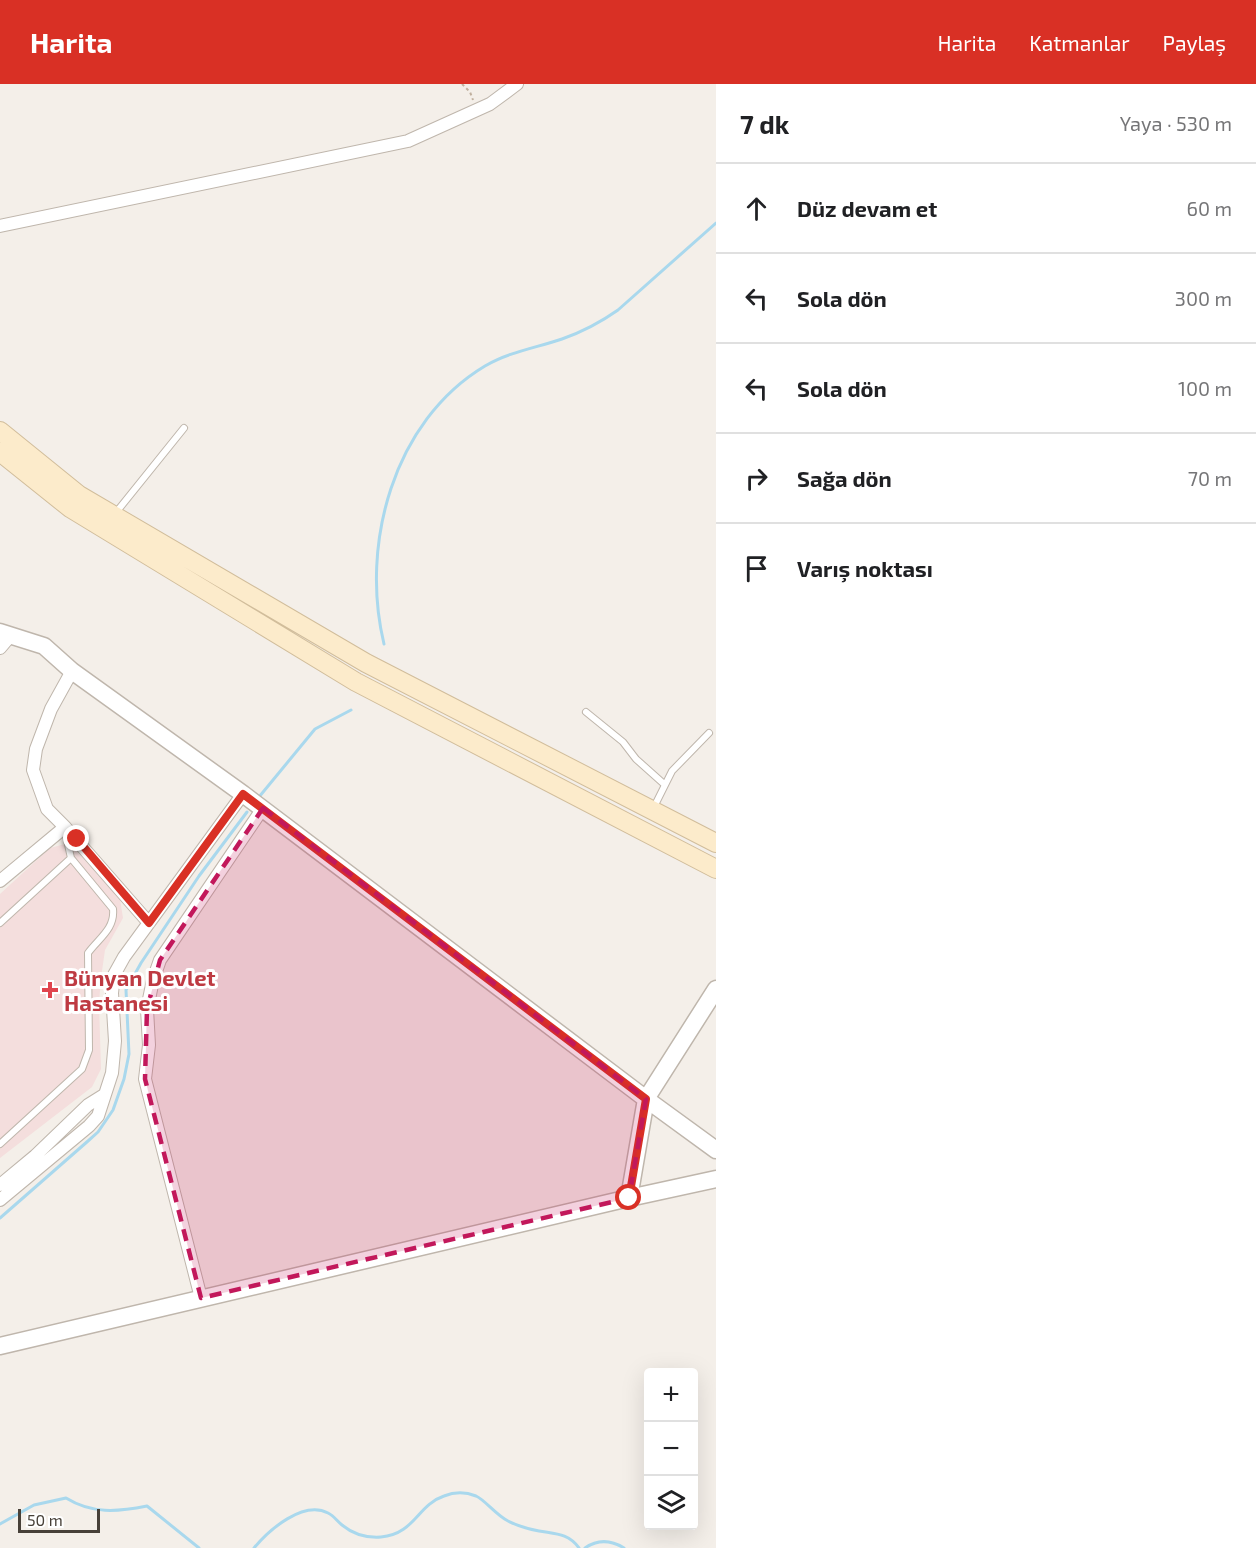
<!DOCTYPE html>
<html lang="tr">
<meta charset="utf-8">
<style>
:root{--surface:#fff;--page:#f6f6f6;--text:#202124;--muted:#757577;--line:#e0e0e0;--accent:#d93025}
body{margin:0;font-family:"Exo 2",sans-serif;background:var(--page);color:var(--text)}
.controls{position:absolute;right:18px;bottom:18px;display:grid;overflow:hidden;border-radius:6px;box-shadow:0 6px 24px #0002}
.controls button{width:54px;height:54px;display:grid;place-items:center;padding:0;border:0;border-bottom:2px solid var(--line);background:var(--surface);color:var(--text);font:30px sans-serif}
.scale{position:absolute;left:18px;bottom:15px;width:82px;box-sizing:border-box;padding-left:6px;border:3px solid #474038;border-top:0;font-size:16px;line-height:21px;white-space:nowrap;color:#474038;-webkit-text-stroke:4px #fff;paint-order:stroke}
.stop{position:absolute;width:18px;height:18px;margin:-14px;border:4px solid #d93025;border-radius:50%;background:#fff}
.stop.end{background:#d93025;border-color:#fff;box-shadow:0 2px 6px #0008}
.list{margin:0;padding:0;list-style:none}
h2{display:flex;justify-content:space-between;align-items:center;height:78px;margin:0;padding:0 24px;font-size:26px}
h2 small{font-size:20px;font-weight:400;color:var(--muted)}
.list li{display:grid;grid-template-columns:39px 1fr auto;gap:18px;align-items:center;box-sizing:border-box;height:90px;padding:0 24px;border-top:2px solid var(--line)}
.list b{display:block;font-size:22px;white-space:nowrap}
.list em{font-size:20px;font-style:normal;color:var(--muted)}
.icon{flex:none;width:33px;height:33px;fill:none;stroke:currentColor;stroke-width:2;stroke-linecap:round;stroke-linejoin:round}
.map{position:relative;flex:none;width:716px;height:1464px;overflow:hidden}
header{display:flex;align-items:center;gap:36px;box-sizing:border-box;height:84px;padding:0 30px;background:var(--accent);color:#fff}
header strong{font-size:28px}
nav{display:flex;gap:33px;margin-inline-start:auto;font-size:21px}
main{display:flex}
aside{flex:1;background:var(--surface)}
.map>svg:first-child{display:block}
.medical{fill:#f4dedd}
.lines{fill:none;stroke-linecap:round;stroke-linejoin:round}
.stream{stroke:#a9d8ed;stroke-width:3}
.service-casing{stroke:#bfb6ac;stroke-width:8}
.minor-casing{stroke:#bfb6ac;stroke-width:14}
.tertiary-casing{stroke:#bfb6ac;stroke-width:19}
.secondary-casing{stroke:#d1bd9b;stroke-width:20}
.path{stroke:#c0b09e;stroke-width:2;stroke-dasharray:3 3;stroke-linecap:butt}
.service{stroke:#fff;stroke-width:6}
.minor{stroke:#fff;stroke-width:12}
.tertiary{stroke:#fff;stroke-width:16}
.secondary{stroke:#fcebcb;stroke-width:18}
.route{stroke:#d93025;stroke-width:8}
.marked{fill:#c2185b;fill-opacity:0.2;stroke:#c2185b;stroke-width:4.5;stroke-dasharray:12 8;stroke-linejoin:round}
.health-dot{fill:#e0444e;stroke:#fff;stroke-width:2}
.labels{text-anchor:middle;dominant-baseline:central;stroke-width:6;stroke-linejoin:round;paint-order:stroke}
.health-label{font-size:22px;font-weight:bold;fill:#be3a42;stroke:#fff;text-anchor:start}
</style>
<header>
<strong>Harita</strong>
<nav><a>Harita</a><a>Katmanlar</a><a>Paylaş</a></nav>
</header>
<main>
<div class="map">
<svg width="716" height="1464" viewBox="0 0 716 1464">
<rect width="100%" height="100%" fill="#f4efe9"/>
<path class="medical" d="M69 759 120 815 123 834 105 866 101 894 99 919 101 985 92 1003 0 1074V810L50 764Z"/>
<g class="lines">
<path class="stream" d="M384 560C360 461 393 337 485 282 509 268 535 264 562 255 582 248 601 238 618 226L716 139
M259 713 315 645 351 626
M0 1134 88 1057 98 1048 113 1026 124 995 129 970 126 906 141 879 199 792 247 728
M0 1440 34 1421 66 1414C92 1430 117 1428 147 1422L199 1464
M254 1464C269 1446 303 1416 328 1429 334 1432 337 1437 342 1441 353 1450 367 1454 381 1453 415 1450 417 1421 444 1412 454 1408 466 1408 476 1412 485 1416 496 1431 508 1437 518 1442 528 1445 539 1447 555 1450 568 1449 579 1464
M585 1464C598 1455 611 1456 624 1464"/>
<defs>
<path id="service" d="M114 431 184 344
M586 628 623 658 636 675 664 700
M653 725 672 687 709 649
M0 839 71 774
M0 1060 82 985 89 966 88 869C99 854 115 845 113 825L71 774 65 747"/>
<path id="minor" d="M0 142 408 57 490 20 517 0
M0 564 11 551
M65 743 149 839
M0 797 65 743 47 725 33 686 36 665 51 625 72 587
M0 1101 35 1072 88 1021 104 1011
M0 1116 89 1042 98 1032 112 989 115 957 112 909 114 891 124 873 243 710
M201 1214 145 995 149 961 147 925 153 896 160 876 263 724"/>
<path id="tertiary" d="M0 548 44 562 72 587 243 710 646 1015 716 1066
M629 1114 646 1015 716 905
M0 1262 629 1114 716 1095"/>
<path id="secondary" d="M0 347 79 411 366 579 716 759
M0 368 70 424 356 598 716 785"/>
</defs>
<use href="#service" class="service-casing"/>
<use href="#minor" class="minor-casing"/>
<use href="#tertiary" class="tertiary-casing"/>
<use href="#secondary" class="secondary-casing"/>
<path class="path" d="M462 0 470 8 473 16"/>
<use href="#service" class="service"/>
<use href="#minor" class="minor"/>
<use href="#tertiary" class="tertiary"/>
<use href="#secondary" class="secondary"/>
</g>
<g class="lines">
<path class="route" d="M77 755 149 839 243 710 646 1015 629 1114"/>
</g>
<path class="marked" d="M263 724 646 1015 629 1114 201 1214 145 995 147 925 160 876Z"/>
<path class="health-dot" d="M47 897h6v6h6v6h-6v6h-6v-6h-6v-6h6z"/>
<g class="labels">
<g class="health-label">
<text x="64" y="893">Bünyan Devlet<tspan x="64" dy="25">Hastanesi</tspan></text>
</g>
</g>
</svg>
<div class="controls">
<button>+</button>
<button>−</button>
<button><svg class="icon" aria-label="layers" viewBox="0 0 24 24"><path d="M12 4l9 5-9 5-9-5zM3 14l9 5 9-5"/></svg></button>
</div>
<div class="scale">50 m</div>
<div class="stop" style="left:629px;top:1114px"></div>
<div class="stop end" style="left:77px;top:755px"></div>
</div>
<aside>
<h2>7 dk<small>Yaya · 530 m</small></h2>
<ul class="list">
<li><svg class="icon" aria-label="ahead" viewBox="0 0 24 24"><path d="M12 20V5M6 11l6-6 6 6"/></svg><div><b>Düz devam et</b></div><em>60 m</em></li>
<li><svg class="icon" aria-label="left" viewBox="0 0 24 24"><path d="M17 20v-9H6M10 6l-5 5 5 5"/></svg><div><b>Sola dön</b></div><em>300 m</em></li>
<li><svg class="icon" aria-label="left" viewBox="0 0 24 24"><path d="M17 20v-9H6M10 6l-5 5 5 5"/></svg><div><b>Sola dön</b></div><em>100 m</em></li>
<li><svg class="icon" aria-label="right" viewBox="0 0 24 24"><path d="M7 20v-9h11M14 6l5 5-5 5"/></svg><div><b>Sağa dön</b></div><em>70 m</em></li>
<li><svg class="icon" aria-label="arrive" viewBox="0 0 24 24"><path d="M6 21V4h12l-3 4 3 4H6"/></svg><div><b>Varış noktası</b></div></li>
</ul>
</aside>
</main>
